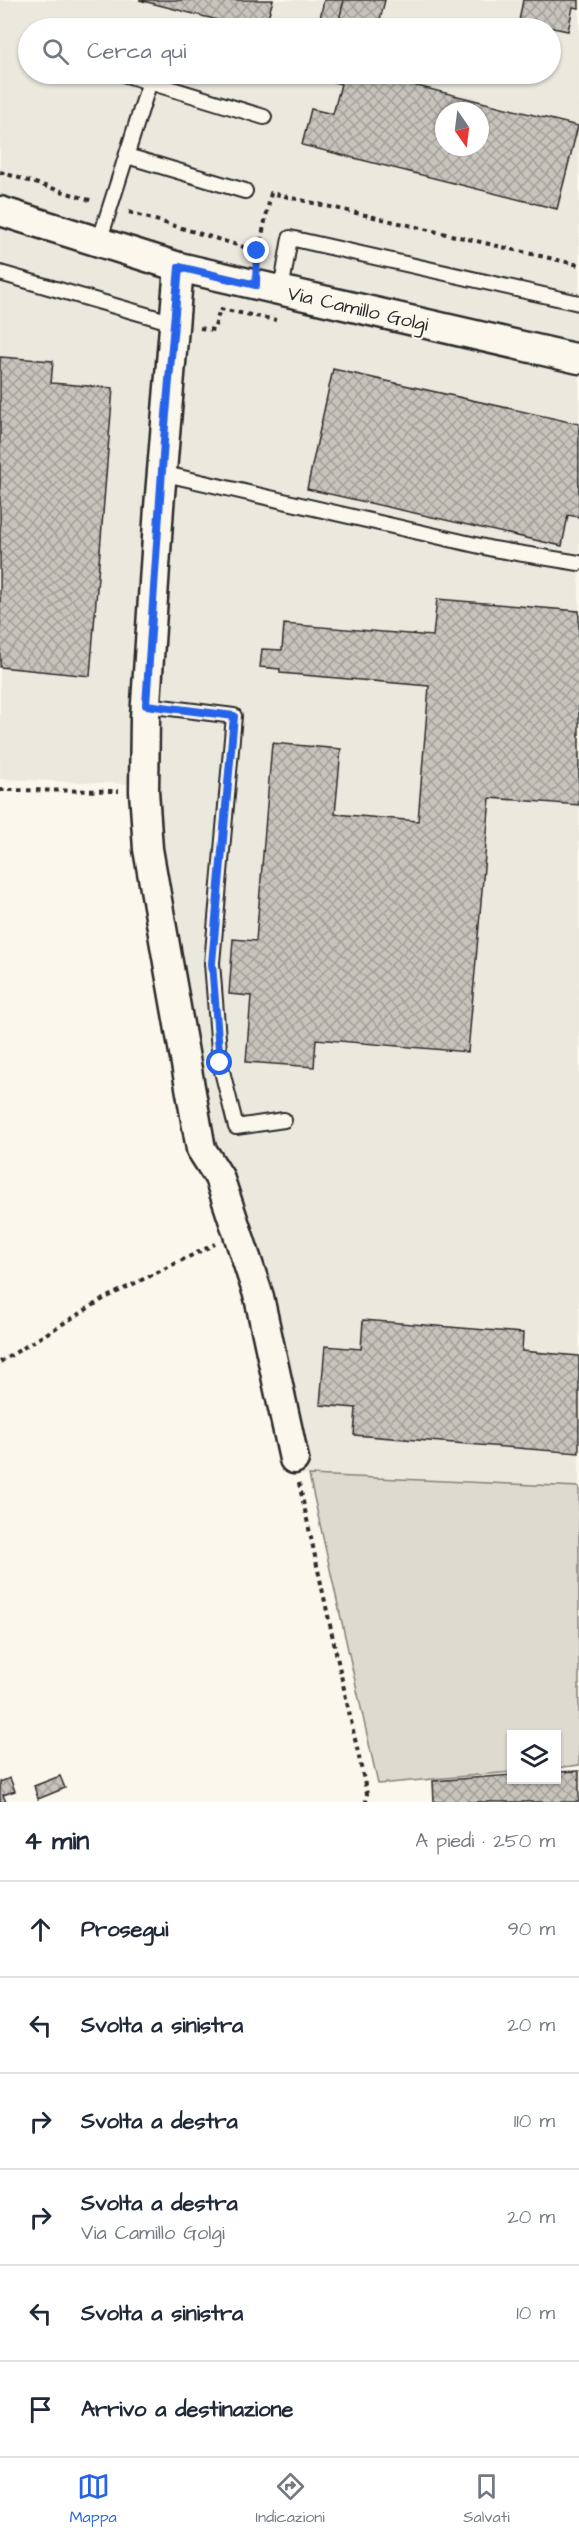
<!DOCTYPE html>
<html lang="it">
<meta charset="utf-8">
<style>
:root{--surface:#fff;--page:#f6f6f7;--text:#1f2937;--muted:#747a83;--line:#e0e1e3;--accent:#2563eb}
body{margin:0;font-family:"Architects Daughter",sans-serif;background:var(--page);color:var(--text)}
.controls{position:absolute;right:18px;bottom:18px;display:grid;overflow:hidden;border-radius:0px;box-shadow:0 2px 4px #0004}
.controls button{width:54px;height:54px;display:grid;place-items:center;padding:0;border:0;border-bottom:2px solid var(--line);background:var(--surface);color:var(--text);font:30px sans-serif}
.compass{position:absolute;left:435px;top:102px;width:54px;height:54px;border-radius:50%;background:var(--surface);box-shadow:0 2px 4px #0004;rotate:166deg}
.stop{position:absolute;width:18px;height:18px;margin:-14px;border:4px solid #2563eb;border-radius:50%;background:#fff}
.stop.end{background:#2563eb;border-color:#fff;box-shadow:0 2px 6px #0008}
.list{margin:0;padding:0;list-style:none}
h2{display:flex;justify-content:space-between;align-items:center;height:78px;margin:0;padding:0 24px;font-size:26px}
h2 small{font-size:20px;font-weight:400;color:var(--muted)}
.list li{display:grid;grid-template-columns:39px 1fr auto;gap:18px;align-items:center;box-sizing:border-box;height:96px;padding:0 24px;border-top:2px solid var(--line)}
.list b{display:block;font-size:22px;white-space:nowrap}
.list p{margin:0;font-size:20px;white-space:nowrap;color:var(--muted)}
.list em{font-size:20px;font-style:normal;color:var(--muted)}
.icon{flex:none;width:33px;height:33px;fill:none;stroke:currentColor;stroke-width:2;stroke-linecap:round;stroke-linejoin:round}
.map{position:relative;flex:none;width:579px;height:1802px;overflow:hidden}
.search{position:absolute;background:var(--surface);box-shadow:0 2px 4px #0004;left:18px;right:18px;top:18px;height:66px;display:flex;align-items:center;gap:15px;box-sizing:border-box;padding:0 21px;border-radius:33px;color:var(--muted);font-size:22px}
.sheet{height:654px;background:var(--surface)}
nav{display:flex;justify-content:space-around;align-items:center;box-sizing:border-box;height:84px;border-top:2px solid var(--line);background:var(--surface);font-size:16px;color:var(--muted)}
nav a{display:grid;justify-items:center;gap:3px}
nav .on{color:var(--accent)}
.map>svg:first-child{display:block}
.built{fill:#ebe8de;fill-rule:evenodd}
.green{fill:#dddad0;stroke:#84827e;stroke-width:1.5}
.building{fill:url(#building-cross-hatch);stroke:#2b2b2b;stroke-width:1.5;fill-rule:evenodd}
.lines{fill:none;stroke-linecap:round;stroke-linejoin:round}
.service-casing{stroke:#2b2b2b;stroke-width:18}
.minor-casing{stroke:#2b2b2b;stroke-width:33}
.path{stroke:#2b2b2b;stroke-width:4;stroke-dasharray:4.5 4.5;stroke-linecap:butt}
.service{stroke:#fbf7ec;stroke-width:14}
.minor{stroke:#fbf7ec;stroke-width:28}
.route{stroke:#2563eb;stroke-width:8}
.labels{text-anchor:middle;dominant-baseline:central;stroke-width:4.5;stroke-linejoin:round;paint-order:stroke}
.street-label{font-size:20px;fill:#2b2b2b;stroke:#fbf7ec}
</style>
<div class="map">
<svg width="579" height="1802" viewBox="0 0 579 1802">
<defs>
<pattern id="building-cross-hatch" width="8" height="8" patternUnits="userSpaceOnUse" patternTransform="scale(1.5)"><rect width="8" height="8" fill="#c7c4bc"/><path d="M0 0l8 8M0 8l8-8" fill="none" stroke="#a29f99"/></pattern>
</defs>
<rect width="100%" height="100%" fill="#fbf7ec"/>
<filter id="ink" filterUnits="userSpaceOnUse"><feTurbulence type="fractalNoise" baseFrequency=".0167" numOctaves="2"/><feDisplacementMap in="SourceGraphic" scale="12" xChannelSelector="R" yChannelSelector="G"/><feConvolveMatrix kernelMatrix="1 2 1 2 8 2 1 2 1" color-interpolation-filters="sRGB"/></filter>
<g filter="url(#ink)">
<path class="built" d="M0 0H579V1487L286 1474 230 1254 202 1181 189 1158 135 813 128 802 129 784 0 779ZM28 28H550V74H28ZM444 111H480V147H444Z"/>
<path class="green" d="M309 1475 579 1487V1765L557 1768 556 1734H512L511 1772 378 1784Z"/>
<path class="building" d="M139 0H273L265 28H249Z
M324 0H344L337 28H318Z
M344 0H385L378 28H337Z
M523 0H579V8L573 7 568 31 519 21Z
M307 74H369L578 126 557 209 302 145 311 109 333 114 341 84ZM444 111H480V147H444Z
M0 357 53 361 51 383 113 388 90 676 0 667Z
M333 369 579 424V517L568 515 562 546 307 489Z
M437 599 579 611V805L490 798 468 1052 316 1039 314 1067 246 1062 251 996 229 994 233 939 256 941 272 743 341 749 335 814 418 821 429 686 280 673V669L260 667 262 649 282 650 284 624 433 636Z
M363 1320 523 1333 522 1351 579 1356V1453L354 1435 356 1408 320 1405 325 1346 361 1349Z
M579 1771V1802H434L433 1781 512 1775V1780H556V1772Z
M60 1776 65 1788 38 1799 34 1786Z
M10 1778 15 1791 3 1795 6 1802H0V1782Z"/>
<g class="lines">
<defs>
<path id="service" d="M123 74 264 117
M127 156 245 191
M99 242 150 81
M0 273 174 323
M281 291 290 238 579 303
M161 473 493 549 579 563
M146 705 234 716 212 963 220 1063 236 1127 284 1120"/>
<path id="minor" d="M0 211 179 267 579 359
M179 267 159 507 145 718 144 791 148 849 201 1149 219 1177 259 1297 294 1459"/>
</defs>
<use href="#service" class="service-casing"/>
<use href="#minor" class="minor-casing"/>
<path class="path" d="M0 172 93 201
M129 212 257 251
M257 259 271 193 579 265
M200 328 214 330 220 309 276 320
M0 790 119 791
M0 1362 105 1298 215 1244
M299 1483 367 1794 366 1802"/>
<use href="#service" class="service"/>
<use href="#minor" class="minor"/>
</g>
</g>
<g class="lines" filter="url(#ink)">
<path class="route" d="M220 1063 212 963 234 716 146 705 165 426 179 267 256 285 257 251"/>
</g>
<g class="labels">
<g class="street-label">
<text transform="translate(358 309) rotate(13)">Via Camillo Golgi</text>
</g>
</g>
</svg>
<div class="controls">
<button><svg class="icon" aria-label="layers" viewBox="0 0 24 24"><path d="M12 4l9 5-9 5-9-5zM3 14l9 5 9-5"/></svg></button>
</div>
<svg class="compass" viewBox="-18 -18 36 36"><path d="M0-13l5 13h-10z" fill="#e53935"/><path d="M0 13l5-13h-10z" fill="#747a83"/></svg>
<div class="stop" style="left:220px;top:1063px"></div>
<div class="stop end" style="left:257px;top:251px"></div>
<div class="search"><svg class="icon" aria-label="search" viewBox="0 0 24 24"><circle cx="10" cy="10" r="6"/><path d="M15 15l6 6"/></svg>Cerca qui</div>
</div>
<section class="sheet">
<h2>4 min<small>A piedi · 250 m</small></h2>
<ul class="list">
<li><svg class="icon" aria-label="ahead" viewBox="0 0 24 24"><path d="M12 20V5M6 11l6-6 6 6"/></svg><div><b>Prosegui</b></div><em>90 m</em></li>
<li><svg class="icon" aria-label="left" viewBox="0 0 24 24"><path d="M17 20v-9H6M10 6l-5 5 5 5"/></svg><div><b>Svolta a sinistra</b></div><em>20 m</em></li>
<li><svg class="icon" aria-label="right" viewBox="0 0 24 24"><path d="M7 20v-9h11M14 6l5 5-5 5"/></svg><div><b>Svolta a destra</b></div><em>110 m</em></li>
<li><svg class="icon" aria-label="right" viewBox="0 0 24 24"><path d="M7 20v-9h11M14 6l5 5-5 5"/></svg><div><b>Svolta a destra</b><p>Via Camillo Golgi</p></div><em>20 m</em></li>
<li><svg class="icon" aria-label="left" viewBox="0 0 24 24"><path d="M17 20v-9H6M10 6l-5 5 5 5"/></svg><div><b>Svolta a sinistra</b></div><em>10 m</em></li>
<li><svg class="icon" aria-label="arrive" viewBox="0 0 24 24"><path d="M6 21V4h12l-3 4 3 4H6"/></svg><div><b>Arrivo a destinazione</b></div></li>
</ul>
</section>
<nav>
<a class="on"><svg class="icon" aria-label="map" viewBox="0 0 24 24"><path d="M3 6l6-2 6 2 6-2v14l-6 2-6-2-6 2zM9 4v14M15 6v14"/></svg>Mappa</a>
<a><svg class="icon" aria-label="directions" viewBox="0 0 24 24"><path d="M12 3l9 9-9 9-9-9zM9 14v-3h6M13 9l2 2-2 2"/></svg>Indicazioni</a>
<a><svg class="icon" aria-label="saved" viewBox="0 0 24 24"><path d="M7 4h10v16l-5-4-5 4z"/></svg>Salvati</a>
</nav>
